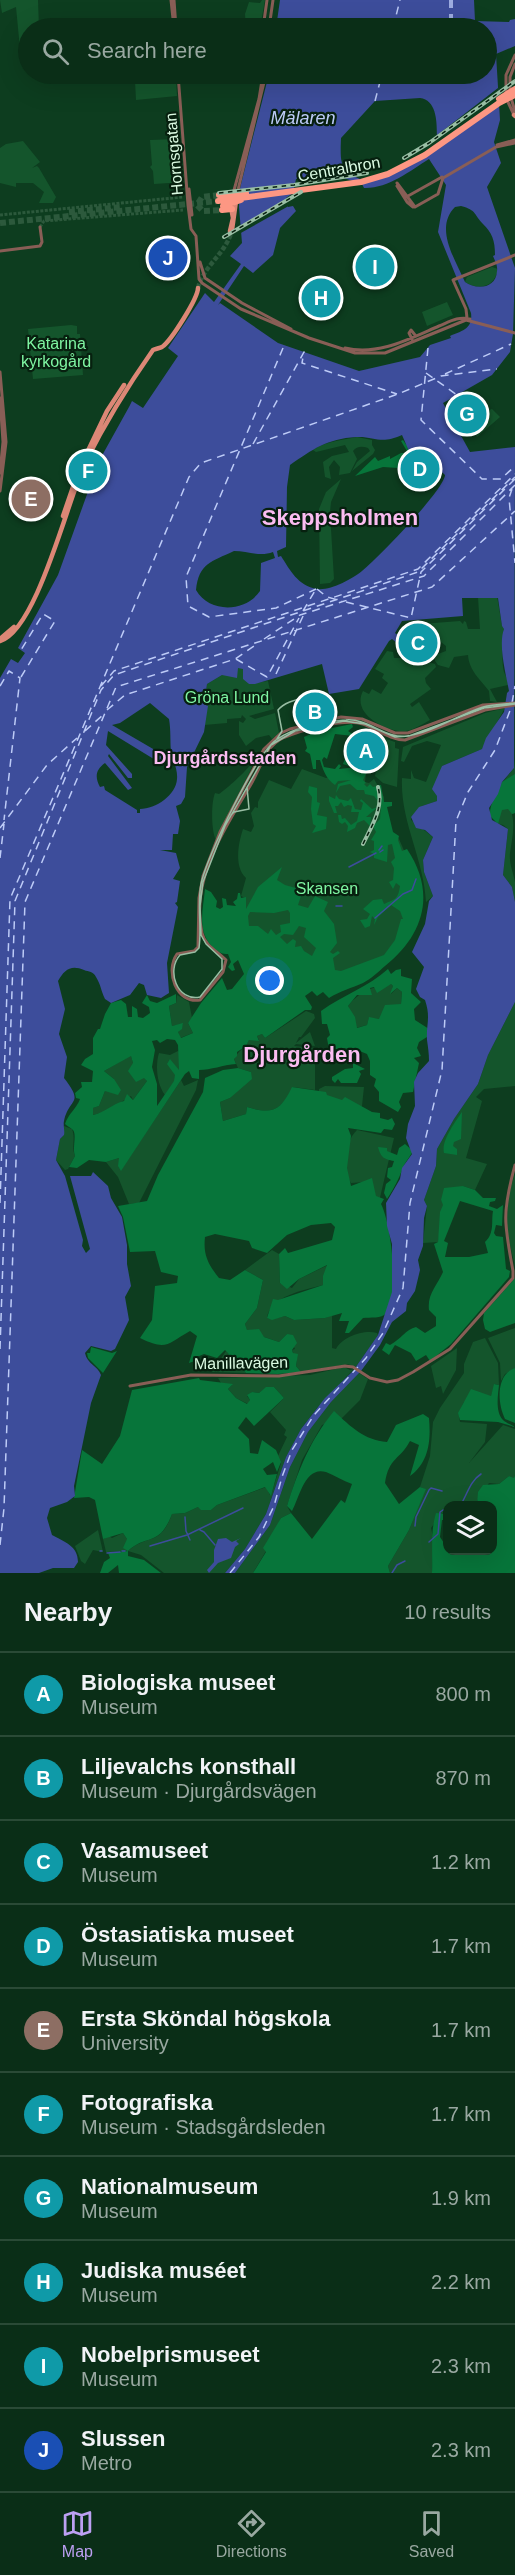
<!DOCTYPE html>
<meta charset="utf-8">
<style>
:root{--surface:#0a2e17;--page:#183a24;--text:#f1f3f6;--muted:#99a8a1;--line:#2a4a36;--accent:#bca0f2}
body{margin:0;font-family:Arial,sans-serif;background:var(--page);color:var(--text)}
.controls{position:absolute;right:18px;bottom:18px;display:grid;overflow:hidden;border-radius:12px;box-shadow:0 6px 24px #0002}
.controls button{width:54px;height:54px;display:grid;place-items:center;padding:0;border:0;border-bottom:2px solid var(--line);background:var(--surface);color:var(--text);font:30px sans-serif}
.you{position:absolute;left:270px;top:981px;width:21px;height:21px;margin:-15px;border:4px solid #fff;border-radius:50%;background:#1a73e8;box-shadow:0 0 0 9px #1a73e833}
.badge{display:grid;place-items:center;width:39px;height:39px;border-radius:50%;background:var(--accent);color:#fff;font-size:20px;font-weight:700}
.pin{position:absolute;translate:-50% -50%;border:3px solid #fff;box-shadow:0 2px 6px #0006}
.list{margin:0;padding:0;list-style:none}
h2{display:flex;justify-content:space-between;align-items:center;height:78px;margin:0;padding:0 24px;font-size:26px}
h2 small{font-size:20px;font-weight:400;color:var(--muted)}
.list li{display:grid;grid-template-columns:39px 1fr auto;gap:18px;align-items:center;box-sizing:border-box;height:84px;padding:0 24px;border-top:2px solid var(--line)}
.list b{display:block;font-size:22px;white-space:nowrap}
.list p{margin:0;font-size:20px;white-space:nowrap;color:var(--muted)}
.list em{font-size:20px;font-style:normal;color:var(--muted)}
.icon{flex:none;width:33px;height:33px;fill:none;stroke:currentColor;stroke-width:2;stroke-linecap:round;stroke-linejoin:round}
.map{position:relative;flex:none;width:515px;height:1573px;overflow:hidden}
.search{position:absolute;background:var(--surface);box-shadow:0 6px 24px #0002;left:18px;right:18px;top:18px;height:66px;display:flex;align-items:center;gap:15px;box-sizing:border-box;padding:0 21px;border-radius:33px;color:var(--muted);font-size:22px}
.sheet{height:918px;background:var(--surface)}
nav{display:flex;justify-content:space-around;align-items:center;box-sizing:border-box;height:84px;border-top:2px solid var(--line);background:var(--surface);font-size:16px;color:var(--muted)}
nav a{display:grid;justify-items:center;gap:3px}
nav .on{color:var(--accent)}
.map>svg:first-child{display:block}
.green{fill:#14552c}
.forest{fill:#07753a;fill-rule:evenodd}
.water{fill:#3d4d9b;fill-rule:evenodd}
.pier{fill:#0d3d1f}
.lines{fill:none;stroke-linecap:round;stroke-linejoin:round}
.stream{stroke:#3d4d9b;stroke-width:1.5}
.ferry{stroke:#bdcbf7;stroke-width:1.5;stroke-dasharray:8 6;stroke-linecap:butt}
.minor-tunnel{stroke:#2c593c;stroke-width:3;stroke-dasharray:3 1.5;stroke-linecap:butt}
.major-tunnel{stroke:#2c593c;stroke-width:4.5;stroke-dasharray:4.5 2;stroke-linecap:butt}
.highway-tunnel{stroke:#2c593c;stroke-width:6;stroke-dasharray:6 3;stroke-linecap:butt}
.minor{stroke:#895e56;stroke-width:3}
.major{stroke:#dc8776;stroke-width:4.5}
.highway{stroke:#fd9783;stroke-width:6}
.tram{stroke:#99bea4;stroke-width:1.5}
.rail-casing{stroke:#99bea4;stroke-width:4}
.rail{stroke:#07200f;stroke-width:1.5;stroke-dasharray:4.5;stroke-linecap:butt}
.labels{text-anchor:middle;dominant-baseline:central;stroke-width:4.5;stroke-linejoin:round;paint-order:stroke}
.street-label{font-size:16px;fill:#dbfae2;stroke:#07200f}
.park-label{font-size:16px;fill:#7ff5a2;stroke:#07200f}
.water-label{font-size:18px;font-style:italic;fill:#bdcbf7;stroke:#07200f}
.neighbourhood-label{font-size:18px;font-weight:bold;fill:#fbbcf1;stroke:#07200f}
.district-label{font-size:22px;font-weight:bold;fill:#fbbcf1;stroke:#07200f}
</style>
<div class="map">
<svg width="515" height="1573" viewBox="0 0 515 1573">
<rect width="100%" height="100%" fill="#0d3d1f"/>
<path class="green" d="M0 0H38L39 28H28V48L20 49 16 7 2 13Z
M262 0H265L260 28H246L245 14 249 2 260 3Z
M176 78 177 96 136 100 135 81Z
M178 139 180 141 184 182 154 184 153 171 150 167 152 165 150 140Z
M23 141 40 162 32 168 37 166 39 168 56 197 53 203H39L44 192 33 183H16V187L0 183V148L6 144Z
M492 267 498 269C495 287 479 291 465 282L467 277Z
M447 302 453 315 427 326 422 312Z
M71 325 77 326V334H80L83 375 33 379 28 329Z
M480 398 485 400 486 411 492 409 500 417 477 437 470 425 483 416 474 400Z
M357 437 372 440V445L375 450 373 454 352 471 357 462 370 451 368 448C362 446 357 446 353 451L357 459 350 473 339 475 340 467 334 460 329 467 331 479 325 477 323 462 332 456 349 452 345 445 316 452 313 450C326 441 344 440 357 437Z
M341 479 331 502 330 512 334 579 330 583 320 584 319 509 326 492Z
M497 596 502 626 504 628C503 639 501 662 504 672 506 677 508 679 508 685L490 689 497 702 490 701 489 691C481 680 469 671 468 655L454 657 449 668 438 665 435 661V655L446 651V646L432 635 404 628 408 625 460 621 463 624 464 621 466 622 468 629H480L478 597Z
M387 651 393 652 394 658H416L435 664 436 667 425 678 426 683 431 689 410 704 412 707 419 702 430 720C421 725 409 733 399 731 380 728 352 712 363 691L369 694 372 689 381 694 388 683 382 678 384 674 375 669Z
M237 668H243L249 684 268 681 274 709 249 716 255 719 275 713 279 733 272 739 269 735 256 738 246 746 239 735V721L243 723 246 719 242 715 241 718 227 719V723L204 725 207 706 203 704 207 684 222 675 237 673Z
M505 708 482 749 442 766 437 801 422 806 411 817V820L433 837 423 860 424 872 433 896 426 902C424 859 400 821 402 778L411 779V770L414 778 426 782 441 745 427 741 412 746 404 762 401 761 403 747 485 713Z
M383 738 395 742V748L399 749 397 787 383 783 375 776Z
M256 757V759L254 763 216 840C211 831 211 803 215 793L219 794C228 788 253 765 256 757Z
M515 759V813L512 814C515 828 512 839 510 853 509 864 513 871 515 882 515 888 515 895 515 902L512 887 503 875 508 829 503 825 495 823 499 787 514 768Z
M302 769 326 778 366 774 365 782 369 783 374 779 384 797 383 805 388 827 399 839 409 862 411 923 368 977 293 979 287 965 237 922 245 898 241 896 246 878C234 867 238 844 243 829L251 832 254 826 251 813 255 807 258 808V802L269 780 291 789Z
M391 984 393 986 391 994 397 988 402 992 401 1004 379 1019 369 1018 367 1025 356 1028 348 1006C360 991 372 987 391 984Z
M177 995 189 1002 192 1018 188 1023 193 1033 180 1038 178 1032 183 1024 172 1026 169 1006 176 1003Z
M515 1002V1086L484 1089 476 1097 482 1101 466 1158 487 1164 475 1190 463 1186 441 1200 444 1205 438 1242 423 1243 427 1206 424 1200 436 1166 437 1149 454 1119 478 1084 488 1055Z
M306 1011 314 1014 315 1018 301 1037H299L296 1043 310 1032 315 1046 296 1044 294 1046 315 1048V1090L293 1087C281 1110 273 1115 247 1107L246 1114 223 1121 220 1102 230 1098 251 1072 238 1068 234 1059C238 1051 245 1048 249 1040H259L257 1036 262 1034 265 1038Z
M178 1051 188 1059 185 1066 165 1095C157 1084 155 1066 159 1053L170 1055Z
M131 1055 133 1063 147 1081 133 1100 131 1096 105 1112 93 1115V1108L99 1106 105 1091 114 1079 104 1071Z
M181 1080 184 1086 198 1080 196 1090 139 1203 129 1204 118 1177 106 1162 119 1158 121 1170Z
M325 1086 364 1087 362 1106C350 1109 346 1116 342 1127L319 1092V1089Z
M64 1126 72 1129C76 1139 71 1146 75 1156L68 1169 65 1170 56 1160 60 1139 64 1135Z
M357 1130 394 1138 378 1206 365 1182 351 1183C342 1169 344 1142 357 1130Z
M515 1173V1266L506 1228 509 1194Z
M272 1250 279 1254 280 1283 292 1288 299 1279 328 1265 323 1285C304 1290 270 1296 267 1318L272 1319 285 1316 294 1320 325 1318 332 1315V1348L336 1349C342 1337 364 1329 377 1333L378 1335 355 1368 348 1364 301 1372 296 1366 297 1361 292 1350 295 1349 287 1334 279 1342 247 1331 245 1324 257 1308 263 1280 245 1270Z
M515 1328V1368L505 1374 501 1381 500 1363 488 1338Z
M485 1338 498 1363 499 1385 495 1384 491 1396 464 1402C461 1408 458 1415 460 1422L487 1424 485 1442 469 1463 503 1425 515 1429V1475L514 1479 509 1476 499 1484 489 1483 477 1501V1505L448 1506 447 1514 442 1513 431 1528 434 1541 432 1573H390L388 1566 409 1530 425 1489 420 1487 430 1456 433 1422 440 1408 464 1373V1364L473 1342Z
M457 1348 456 1370 443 1394 441 1386 436 1388 431 1366Z
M226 1351 246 1373 212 1372Z
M344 1367 350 1370 354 1369 317 1408 301 1429 286 1457 266 1514 245 1549 225 1573H164L141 1555 128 1551 106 1552 103 1539 109 1536 112 1538 123 1533 127 1539 128 1551C149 1533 160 1547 172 1514L185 1513 198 1507 211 1510 217 1505 266 1487 270 1495 272 1492 281 1463 277 1458 287 1437 284 1435 286 1430 270 1412 284 1398 274 1387H267L259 1393 252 1392 247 1396 250 1400 248 1404 236 1398 228 1389 232 1385 221 1383 218 1378 310 1375Z
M359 1373 368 1379 360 1400 341 1419 322 1425 302 1460 287 1506 291 1513 281 1518 266 1551 253 1573H235L270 1525 290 1467 308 1432 331 1402Z
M98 1530 103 1552 93 1550 85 1564 81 1561 75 1546Z"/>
<path class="forest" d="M403 440C409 451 422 454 432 462L408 474 420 463 413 460 398 468 383 467 355 476 375 457 378 461 390 456V459L401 453H408L401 441Z
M352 724 353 727 348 731 360 739 363 736 368 738 367 745 360 747 361 755H369V758L363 764 366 774 363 780 366 783 364 784 367 787 370 784 373 787 381 785 384 802H392V806L387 807 393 832 399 836 398 840 402 851 407 849C436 892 425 934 385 966 378 972 371 979 363 983 352 988 340 991 329 998L323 992 317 996 312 991 305 996 312 1007 311 1010H305L265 1038 262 1034 257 1036 259 1041 249 1040 246 1046 237 1052V1056L234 1059 236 1064C223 1065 211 1070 199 1070V1079L192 1078 189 1071 185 1074 121 1171 118 1166 119 1158 106 1162 89 1160 77 1168 69 1167 75 1156C72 1148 77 1135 73 1130 71 1128 67 1126 65 1124 68 1114 77 1108 80 1099L76 1098 75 1093 82 1087 81 1082H92L93 1071 81 1065 85 1059 93 1054V1038L98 1029H100L105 1014 111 1003 121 1000 126 1004 128 1017H132V1006L137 1009 138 1017 143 1018 150 1013 149 1007 142 1003 147 995 150 1001 157 1003 176 994V1003L169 1006 172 1026 183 1023 182 1029 178 1032 181 1038 193 1033 188 1023 201 1003 222 978 227 990 232 989 244 974 238 960 233 964 235 970 232 971 228 967 231 962 228 954C222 954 220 953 215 949 196 934 203 910 205 889L211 892 217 901 216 907 220 909 223 907 222 898 226 899 227 905 236 906 233 902 237 899 238 893H240L241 898 246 897V909L258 887 282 867 277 880 285 885 303 890 298 905 308 908 315 896 328 902 324 911 334 924 337 943 330 952 333 954 338 951 340 953 333 958 335 970 341 971 384 955 395 940 401 919H403L400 911 391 905 378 917 374 925 375 919 372 916 370 926 365 928 360 920 367 919 370 914 363 909 373 900 382 899 384 904C395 899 398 900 400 886L396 883 393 889 389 882 393 880 394 868 391 862 395 858 392 844 388 845 387 862 374 858V854L370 852 374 850V841L371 840 376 832 373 826 380 819 381 805 374 796 365 794 364 790H357L350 784 340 786 336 793 338 784 351 780 338 781 335 785C326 779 323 770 320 760H316V769H313L310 754 305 751 307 748 304 737 317 731ZM335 734 353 736 343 764 349 766 355 762 356 756 358 757 357 767 339 769 341 766 339 764 335 769 324 767 322 760 324 757 327 759ZM288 910 290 913V923L280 925 281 932 276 935 271 929 268 934 258 926H249L248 916 250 912 274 913ZM299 926 306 928 304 937 316 948 312 956 304 951 301 946 295 947 296 941 293 939 287 944 280 937 284 934 293 935ZM167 1039 175 1040 178 1045 179 1070 170 1059 167 1064 175 1075 174 1081 157 1106V1084L152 1067 155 1050 152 1041 157 1040 160 1043ZM131 1056 133 1063 128 1071 136 1082 144 1078 147 1081 133 1100 127 1094 124 1101C112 1104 106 1112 93 1115V1108L99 1106 105 1091 118 1095 121 1090 114 1079 104 1071Z
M515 774V813L512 814 508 809 502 810 498 824 490 816C489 804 497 793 502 782Z
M309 786 317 788V802L320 803 317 815 327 817 326 829 312 833 316 826 313 824 311 809 312 797 308 792Z
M336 795 339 799 348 801 351 798 355 809 361 810 363 803 360 801 361 799 372 809 378 807 366 817H371L370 826 364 820 357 823 355 828 347 832 348 826 345 822 342 824 339 822 338 815H341L342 819 345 818 351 825 357 821 359 812H351L352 806 348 805 344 807 341 802 338 806H335L337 813H334L329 801V796L335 799Z
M388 969 391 974 396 970 401 969V976L412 979 411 993 421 1002 414 1009 415 1020 429 1029 427 1037 419 1042 417 1048 421 1056 414 1058 419 1063 413 1092 403 1093 399 1102 401 1107 398 1112 379 1101V1092L374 1086 376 1079 370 1075V1061L367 1054 352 1048 350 1050 345 1048 329 1050 327 1038 330 1035 327 1024H322L321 1011C343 995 368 987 388 969ZM391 984 393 986 390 994 397 988 402 992 401 1004 385 1005 379 1019 369 1017 367 1025 357 1028 355 1017 348 1006 357 995H372L370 988 374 987 377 993Z
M353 1063 365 1069 359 1071 361 1074 357 1083H341L338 1079 335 1083 332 1080V1077L345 1069 353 1068Z
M238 1068 251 1072 252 1079 230 1098 220 1102 223 1121 246 1114 247 1107C273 1115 281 1110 292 1087L326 1092 327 1095 342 1100 345 1097 372 1112 380 1113V1118L388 1120 392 1118 395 1124 392 1130 384 1129 381 1133 348 1128 351 1136 347 1168 351 1186 372 1178 376 1196 384 1199 381 1204C391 1223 400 1295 386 1313 382 1319 370 1317 363 1318L349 1333H345L349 1321H339L342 1313 325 1318 294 1320 285 1316 272 1320 267 1318 273 1299 278 1300 323 1285V1276L327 1265 299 1279 287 1289 280 1283 279 1254 285 1248 288 1253 332 1240 335 1227 331 1223 311 1225 287 1235 267 1253 252 1248 249 1241 215 1234 205 1237C203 1255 208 1264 219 1278L230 1280 245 1270 263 1280 257 1308 245 1324 247 1330 259 1329 264 1337 279 1342 287 1334 293 1335 297 1343 292 1350 293 1353 298 1354 296 1366 301 1372 278 1374 246 1373 225 1350 217 1358 204 1354 197 1357 195 1361 189 1363 197 1336 190 1331C167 1344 167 1351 140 1338L152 1320 155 1286 177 1283 178 1276 161 1272 155 1251 130 1252 123 1217 118 1206 147 1201 158 1175 203 1092 205 1078 223 1070Z
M462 1112 461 1139 454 1142 453 1146 457 1149V1155L444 1153C441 1141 455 1122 462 1112Z
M405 1144 413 1151C410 1157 405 1162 403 1168 398 1180 395 1187 387 1199L384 1193 386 1184 391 1180 387 1177 388 1168 392 1167 394 1161C384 1159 381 1158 378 1147L387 1148V1151L397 1155 399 1148Z
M463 1186 475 1190 483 1198H496L495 1201 490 1202 489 1206 497 1209 503 1205 502 1226 496 1225 494 1233 496 1236 503 1237 506 1269 510 1271 509 1277 451 1344 430 1361 426 1355 416 1361 411 1353 395 1345 389 1355 382 1350 386 1343 390 1345C400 1340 406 1329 416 1327L425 1333 436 1326V1317L429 1310C427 1294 437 1286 443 1272L434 1244 438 1242 440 1212 443 1205 441 1200 444 1188ZM460 1201 493 1211C491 1221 495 1233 485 1242L488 1253 469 1257H445L448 1243 444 1241Z
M515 1278V1323L490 1332 485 1329 483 1320 484 1313Z
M91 1347 112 1353 117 1351 103 1373 88 1358 87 1353H90Z
M515 1368V1423L505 1419C497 1403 496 1374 515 1368Z
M199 1378 200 1380 233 1384 228 1389 236 1398 247 1404 250 1400 247 1395 252 1392 259 1393 266 1387H274L284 1398 254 1426 246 1417 238 1428 249 1439 250 1453 258 1454 262 1440 276 1450 281 1462 277 1472 273 1462 263 1469 267 1475 277 1474 271 1496 265 1487 217 1505 211 1510H201L198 1507 185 1513 172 1514C159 1548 147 1533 128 1551V1556L144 1560 161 1573H119L118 1565 108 1573H100L104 1562 110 1558 108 1553 128 1551 123 1548 127 1539 123 1533 103 1539 95 1500 89 1497 74 1498 82 1450 102 1464 120 1436 132 1390Z
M494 1384 499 1385C498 1395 495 1412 503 1420 506 1423 512 1425 515 1427L498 1422 460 1420 458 1413 471 1389 491 1396Z
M334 1411C351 1427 364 1440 387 1442L396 1425 423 1414 429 1418C431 1441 429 1462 410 1476L419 1445 410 1441C400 1460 389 1457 385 1483L399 1504 420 1487 426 1489 409 1530 388 1566 390 1573H253L266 1552 263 1548 281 1518 291 1513 312 1539 341 1500 345 1503 352 1484C343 1481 334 1475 326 1472 305 1466 300 1496 292 1511L287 1506C298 1471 310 1440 334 1411Z
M515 1475V1573H432C433 1553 430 1532 436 1513L447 1514V1520H442L440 1537 444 1543H447L448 1550H492V1506L477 1505 478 1492 483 1485 499 1484 509 1476 514 1478Z"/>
<path class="water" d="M280 0H474L475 21 509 22 510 20 515 19V46L496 54 500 120 494 142 501 163 487 187 515 268 513 334 510 352 492 375 443 403 470 452 515 447 514 768 502 782 498 794 489 808 492 820 508 829 503 875 512 887 515 902V1002L488 1055 478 1084 454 1119 437 1149 436 1166 424 1200 427 1206 424 1218 423 1246 418 1260 420 1270 415 1291 407 1303 406 1311 392 1322 380 1345 361 1371 331 1402 308 1432 290 1467 270 1525 235 1573H225L245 1549 266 1514 286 1457 301 1429 325 1398 353 1371 378 1335 392 1292V1244L387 1226 386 1203 400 1179 402 1168 412 1154 406 1138 408 1124 415 1106 414 1082 418 1073 429 1061C429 1054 428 1047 427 1040 426 1024 431 1018 425 1000L420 997 416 989 424 967 412 952 425 924 429 901 433 896 424 872 423 860 433 837 425 830 416 828 411 817 419 807 437 801V796L432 789 442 766 482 749 486 738 504 712 507 693 509 691C506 674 498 645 504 629L502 626 498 598H462L463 616 402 621 395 633 400 637 397 643 392 639 389 641 359 689 329 694 322 664 255 684H249L243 679V669L238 668 237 678 222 675 207 684 204 704 208 706 204 732 187 767 185 797 181 804 176 806 180 821 178 834H173L172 850H160L176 853 180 868 173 879 180 881 177 902 175 903 178 907 167 963 169 993 161 998 147 995 144 985 139 983 130 995 111 1003 105 999C101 991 101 985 96 977 93 971 89 972 84 970 71 964 64 970 58 981L65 1009 59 1034 67 1057 64 1078C85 1105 69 1097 64 1121 63 1125 65 1131 64 1135L60 1139 56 1160 65 1176 83 1240 82 1246 86 1253 90 1249 70 1176H91L93 1172 108 1186 111 1198 122 1217 127 1245V1264L131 1286 125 1297 129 1320 115 1349 111 1351 91 1346 85 1353C87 1364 98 1366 101 1375L91 1403 74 1486 75 1496 67 1502 50 1508 47 1518 52 1535C65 1542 78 1546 78 1562L74 1568H53L39 1573H0V678L11 659 18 663 25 653 18 648 58 575 99 461 129 407 132 401 143 408 178 356 168 348 205 293 214 302 241 264 230 256 242 243 239 207 240 188 269 74H486V28H276ZM420 98C441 101 436 133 437 149L367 182C340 171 340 167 341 138L375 101ZM429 159 446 185 438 232 471 313C473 329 462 331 450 336L451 338 430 345 420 357 359 371 278 343 220 303 218 305 244 266 253 273 273 255 280 228 296 211 293 206 288 207 286 198 293 193 296 179 321 175 332 170 338 176 362 184 364 188C387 189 410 171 429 159ZM461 206C477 210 474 215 483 224 492 233 495 240 495 255L493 256C495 261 498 266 497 271 496 289 476 290 465 282 455 259 434 228 455 207ZM402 435 409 451 424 455 445 475C444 490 378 558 362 571 352 579 330 591 317 589 298 586 290 570 281 556L278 557 277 551 286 547 287 487 290 465C313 449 327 439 356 437 375 436 380 445 402 435ZM234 551C248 551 260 557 273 552L275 558 261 563 260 591C246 612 210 614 196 590 199 563 211 562 234 551ZM150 703 169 719C171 730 170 742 171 751 172 760 178 768 177 779 176 795 156 809 140 809V813H137V810L105 790 104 786 100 787C95 778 95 770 105 763L128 790 132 788 108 756 109 754 128 778H132V774L106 745 108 731 157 761H163L160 753 112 725 120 723Z
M226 1538 232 1542 241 1538 236 1541 239 1544 235 1547 231 1558 218 1563 209 1573 207 1570 214 1562V1550L218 1539Z"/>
<path class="pier" d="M498 88 499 104 437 149 436 136Z
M296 193 289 199 290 203H294L239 234V228Z"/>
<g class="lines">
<path class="stream" d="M379 850 382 846
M380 852 383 850
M349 867 376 853
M336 906H342
M375 918 403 894 412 890 416 879
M460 1506C467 1495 470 1481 481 1474
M185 1517 186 1531 190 1540
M415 1526 416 1517 429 1490 431 1488 442 1491
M200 1530 204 1532 215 1545
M429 1542 438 1534 440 1512 443 1510 448 1513
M150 1546 187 1535 243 1508
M100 1551H102
M122 1551H125
M107 1553 120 1552
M392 1573 397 1565 405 1561"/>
<path class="ferry" d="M450 0V28
M452 0V28
M393 28 400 0
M486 54 495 55
M486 56 496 58
M375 101 382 74
M283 348 186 577 188 606 209 617 276 608 316 589
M428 348 421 420 482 479H501L515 466
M426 373 457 395
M445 374 511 344
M253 444 304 352 302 363 397 394
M512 489 509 498 515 563
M317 589 327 597 342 601
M346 602 411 618 421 572 515 479
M303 611 316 589
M264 639 300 615 424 576 515 485
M236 659 267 677 299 618
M276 674 304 614
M21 677 55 621 43 614 21 650
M0 686 9 671 20 678 4 820
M101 686 114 671 418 569 515 474
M512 703 515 686
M107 710 125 695 235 659 257 644
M85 731 104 714
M0 828 47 765 77 738
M0 858 4 824
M0 1203 10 899 189 477 201 463 398 394 441 376 497 369
M0 1349 15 901 101 690 114 675 418 572 515 477
M0 1545 4 1508 25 902 116 687 432 587 515 511
M230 1573 259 1537 274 1506 282 1477 292 1450 314 1415 366 1358 383 1333 403 1288 410 1203 442 1070 456 821 468 792 495 750 511 708"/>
<path class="minor-tunnel" d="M0 215 183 197
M40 227 44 221 183 210"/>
<path class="major-tunnel" d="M198 288C203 266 226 254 232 230"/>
<path class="highway-tunnel" d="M219 195 202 197 197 205 203 211 222 210
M69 212 121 207
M0 223 218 201"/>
<path class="minor" d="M171 0 174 28
M174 0 176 28
M263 28 267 0
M269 28 273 0
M178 74 188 205 191 229 196 236 199 279 202 283 241 309 309 338 355 353H385L466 320 515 333
M510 92V77L515 64
M506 93V75L515 55
M511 98 515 111
M507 100 514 115
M497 145 515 140
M397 183 415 207
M397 186 407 202 413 207
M189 189 192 215
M233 194 259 99 263 74
M237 194 266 74
M408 196 442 177
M415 207 438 194 443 178 496 147 515 143
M0 251 40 246 42 242 40 227
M200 262 205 278 242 303 291 329
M467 318 466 309 453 280 515 255
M412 339 409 333 411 330 415 335
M345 348C378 356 409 339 439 326 449 322 458 316 470 319
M0 372 6 442 0 491
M0 398 3 442 0 473
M515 703 483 705 408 733H395L362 719 341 717 290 729 281 733 264 749 220 832 203 876 199 898 198 947 194 951 177 954C165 971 176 1004 200 1000L223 972 226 960C217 951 205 946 202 933 190 880 224 829 250 786 260 770 265 746 283 738 301 730 345 718 363 724 377 729 390 740 405 740L485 710 515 705
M130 1386 191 1375 279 1376 345 1366 353 1367 370 1378 387 1382 398 1380 413 1372 450 1349 513 1278V1271C504 1223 502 1213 515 1165"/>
<path class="major" d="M514 115 515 116
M232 230 236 201
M230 231 233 218 231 207
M84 459 107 411 124 385
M63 516 74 484
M0 639 14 627
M0 641C37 630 68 499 85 463 105 423 127 387 153 350 155 349 160 348 162 347 171 341 198 298 198 288"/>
<path class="highway" d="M499 99 515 89
M219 195 246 193
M218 201 361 182 388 174 425 155 499 103 515 95
M223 206 241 200
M222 210 232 209"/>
<path class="tram" d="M515 703C505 704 493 704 483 707 458 715 433 732 407 736 385 739 368 718 346 720 324 721 294 727 276 740 256 754 206 858 201 884 197 905 202 927 199 948L195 952 180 955C166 970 177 1002 200 997L222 969V959L206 944 201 935 200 906 203 882 225 826 271 745 295 731 344 721 365 724 395 737 409 736 484 708 515 704
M277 739 282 731 278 710C287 698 328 689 332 710 333 717 334 719 329 724
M231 815 234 812 249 809 247 787"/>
<defs>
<path id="rail" d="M404 158 429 143 515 81
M219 193 294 185 367 173
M224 237 301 192
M363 844C372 825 384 808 378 787"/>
</defs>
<use href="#rail" class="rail-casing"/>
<use href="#rail" class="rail"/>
</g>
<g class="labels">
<g class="street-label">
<text transform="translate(174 154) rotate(-95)">Hornsgatan</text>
<text transform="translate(339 169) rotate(-10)">Centralbron</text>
<text transform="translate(241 1363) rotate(-1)">Manillavägen</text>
</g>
<g class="park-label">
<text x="56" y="343">Katarina<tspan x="56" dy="18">kyrkogård</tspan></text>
<text x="227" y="697">Gröna Lund</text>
<text x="327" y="888">Skansen</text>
</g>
<g class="water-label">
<text x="303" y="118">Mälaren</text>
</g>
<g class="neighbourhood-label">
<text x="225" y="758">Djurgårdsstaden</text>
</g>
<g class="district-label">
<text x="340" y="517">Skeppsholmen</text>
<text x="302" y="1054">Djurgården</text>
</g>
</g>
</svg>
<div class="controls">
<button><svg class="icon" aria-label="layers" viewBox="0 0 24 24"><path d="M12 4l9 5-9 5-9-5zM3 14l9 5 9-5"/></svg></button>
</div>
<div class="you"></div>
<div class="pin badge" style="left:366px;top:751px;background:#0f9aa8">A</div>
<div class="pin badge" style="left:315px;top:712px;background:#0f9aa8">B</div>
<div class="pin badge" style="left:418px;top:643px;background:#0f9aa8">C</div>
<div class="pin badge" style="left:420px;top:469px;background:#0f9aa8">D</div>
<div class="pin badge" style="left:31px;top:499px;background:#8d6e63">E</div>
<div class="pin badge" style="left:88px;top:471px;background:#0f9aa8">F</div>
<div class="pin badge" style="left:467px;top:414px;background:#0f9aa8">G</div>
<div class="pin badge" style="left:321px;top:298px;background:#0f9aa8">H</div>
<div class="pin badge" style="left:375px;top:267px;background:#0f9aa8">I</div>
<div class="pin badge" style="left:168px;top:258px;background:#1a4fb4">J</div>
<div class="search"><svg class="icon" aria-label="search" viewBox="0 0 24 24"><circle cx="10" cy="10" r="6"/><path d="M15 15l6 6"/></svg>Search here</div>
</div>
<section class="sheet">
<h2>Nearby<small>10 results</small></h2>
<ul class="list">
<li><span class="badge" style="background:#0f9aa8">A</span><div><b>Biologiska museet</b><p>Museum</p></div><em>800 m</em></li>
<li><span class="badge" style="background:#0f9aa8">B</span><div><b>Liljevalchs konsthall</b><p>Museum · Djurgårdsvägen</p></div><em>870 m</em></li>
<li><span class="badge" style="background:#0f9aa8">C</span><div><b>Vasamuseet</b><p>Museum</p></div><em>1.2 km</em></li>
<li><span class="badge" style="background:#0f9aa8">D</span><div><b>Östasiatiska museet</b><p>Museum</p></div><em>1.7 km</em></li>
<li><span class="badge" style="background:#8d6e63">E</span><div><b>Ersta Sköndal högskola</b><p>University</p></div><em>1.7 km</em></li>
<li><span class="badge" style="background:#0f9aa8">F</span><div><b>Fotografiska</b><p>Museum · Stadsgårdsleden</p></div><em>1.7 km</em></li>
<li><span class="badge" style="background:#0f9aa8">G</span><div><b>Nationalmuseum</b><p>Museum</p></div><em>1.9 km</em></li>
<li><span class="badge" style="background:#0f9aa8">H</span><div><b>Judiska muséet</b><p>Museum</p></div><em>2.2 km</em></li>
<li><span class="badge" style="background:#0f9aa8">I</span><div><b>Nobelprismuseet</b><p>Museum</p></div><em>2.3 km</em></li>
<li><span class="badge" style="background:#1a4fb4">J</span><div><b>Slussen</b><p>Metro</p></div><em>2.3 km</em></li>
</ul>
</section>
<nav>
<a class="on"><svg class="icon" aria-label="map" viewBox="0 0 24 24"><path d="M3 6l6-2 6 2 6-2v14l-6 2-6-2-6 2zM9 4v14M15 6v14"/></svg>Map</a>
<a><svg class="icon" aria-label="directions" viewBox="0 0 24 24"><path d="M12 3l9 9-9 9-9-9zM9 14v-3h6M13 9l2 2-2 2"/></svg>Directions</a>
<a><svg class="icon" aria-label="saved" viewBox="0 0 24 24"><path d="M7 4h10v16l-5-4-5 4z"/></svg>Saved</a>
</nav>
